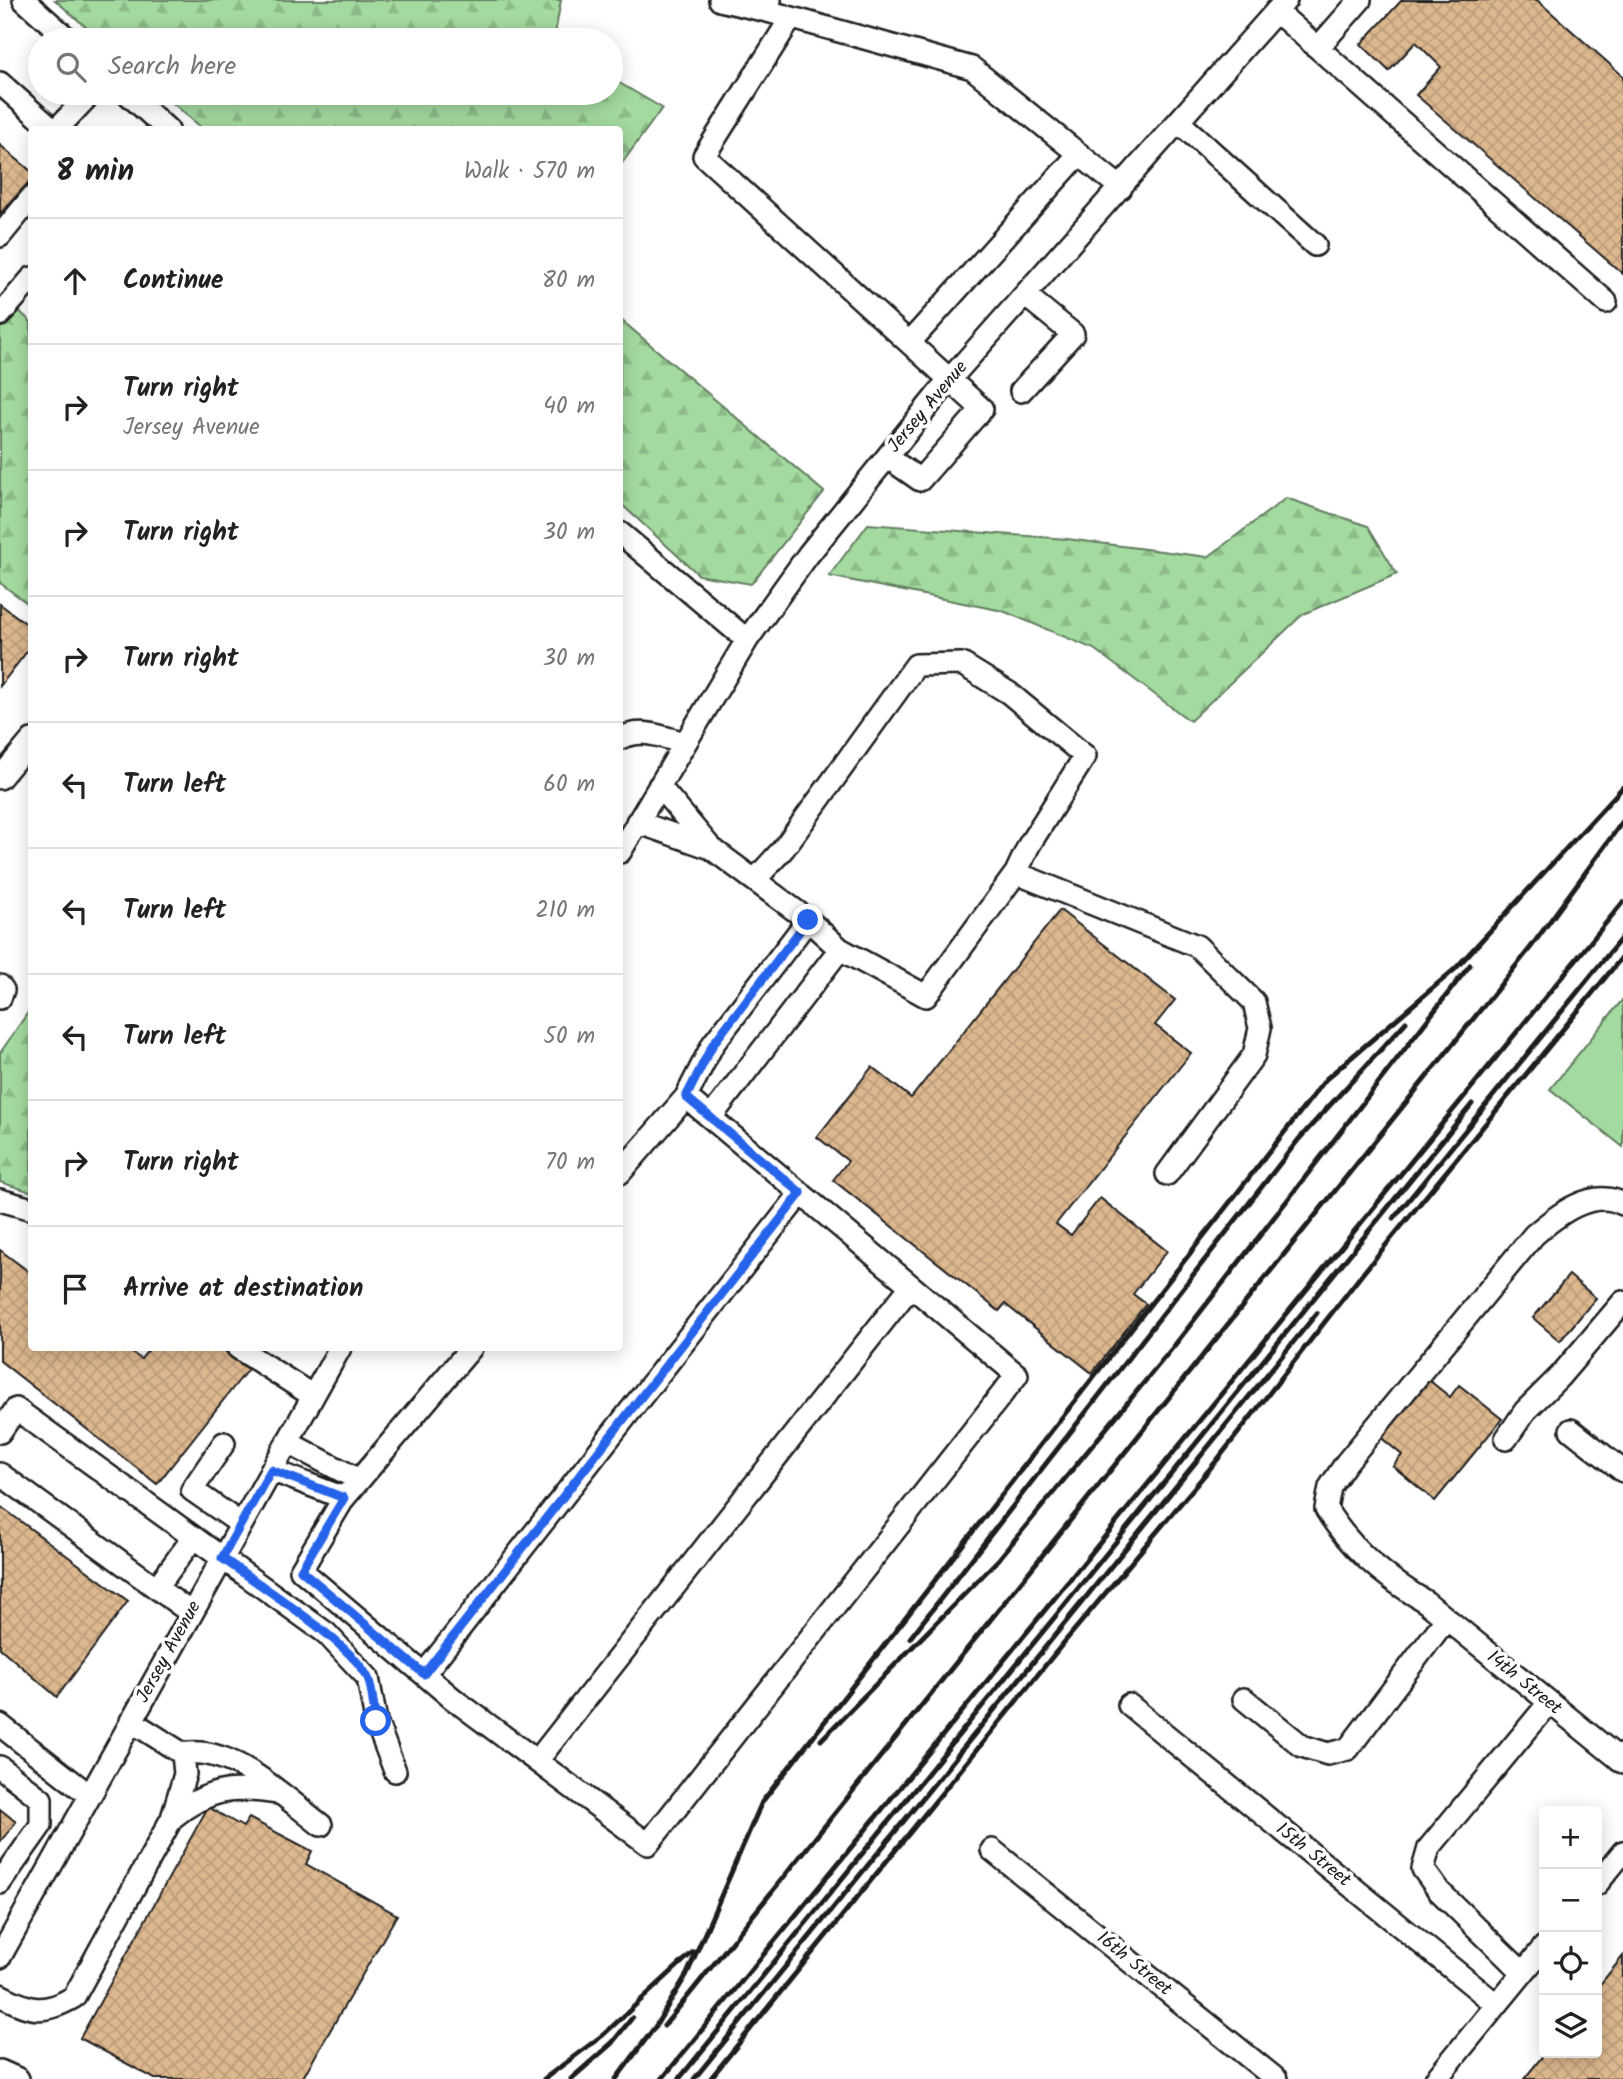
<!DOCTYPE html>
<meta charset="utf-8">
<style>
:root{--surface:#fff;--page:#f2f2f2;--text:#222;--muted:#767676;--line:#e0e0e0}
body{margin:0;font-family:Kalam,sans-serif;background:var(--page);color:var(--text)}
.controls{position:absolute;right:21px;bottom:21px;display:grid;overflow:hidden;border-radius:7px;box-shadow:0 4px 18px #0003}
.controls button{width:63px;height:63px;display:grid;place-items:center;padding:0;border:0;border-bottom:2px solid var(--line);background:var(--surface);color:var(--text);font:35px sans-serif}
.stop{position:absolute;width:21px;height:21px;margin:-16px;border:5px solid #2563eb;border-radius:50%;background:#fff}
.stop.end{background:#2563eb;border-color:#fff;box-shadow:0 2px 7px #0008}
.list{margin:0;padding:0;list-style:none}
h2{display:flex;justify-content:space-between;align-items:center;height:91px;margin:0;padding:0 28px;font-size:30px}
h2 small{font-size:23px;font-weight:400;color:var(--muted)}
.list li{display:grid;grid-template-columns:46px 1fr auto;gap:21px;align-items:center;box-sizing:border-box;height:126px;padding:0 28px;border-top:2px solid var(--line)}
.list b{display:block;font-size:26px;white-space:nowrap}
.list p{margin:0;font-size:23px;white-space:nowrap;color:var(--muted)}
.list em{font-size:23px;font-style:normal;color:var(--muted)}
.icon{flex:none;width:38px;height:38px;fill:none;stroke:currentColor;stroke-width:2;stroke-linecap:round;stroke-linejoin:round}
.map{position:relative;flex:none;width:1623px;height:2079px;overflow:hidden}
.search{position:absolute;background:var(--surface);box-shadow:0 4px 18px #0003;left:28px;top:28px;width:595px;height:77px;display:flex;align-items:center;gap:18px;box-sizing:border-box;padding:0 24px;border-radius:38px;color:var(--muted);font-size:26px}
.panel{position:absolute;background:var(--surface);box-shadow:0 4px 18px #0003;left:28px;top:126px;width:595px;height:1225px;border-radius:7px}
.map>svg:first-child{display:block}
.forest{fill:url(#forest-firs);stroke:#607b5e;stroke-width:2}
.park{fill:#a3da9f;stroke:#607b5e;stroke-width:2}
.building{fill:url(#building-cross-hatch);stroke:#1c1c1c;stroke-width:2}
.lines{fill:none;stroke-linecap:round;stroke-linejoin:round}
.minor-casing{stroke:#1c1c1c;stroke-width:26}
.minor{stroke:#fff;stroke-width:21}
.rail{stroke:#1c1c1c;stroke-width:5}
.route{stroke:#2563eb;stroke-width:9}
.labels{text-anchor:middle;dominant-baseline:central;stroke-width:7;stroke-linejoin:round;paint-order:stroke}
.street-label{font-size:19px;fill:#1c1c1c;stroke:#fff}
</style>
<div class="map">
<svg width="1623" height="2079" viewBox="0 0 1623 2079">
<defs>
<pattern id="forest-firs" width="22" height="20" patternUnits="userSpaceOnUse" patternTransform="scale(1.75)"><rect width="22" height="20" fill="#a3da9f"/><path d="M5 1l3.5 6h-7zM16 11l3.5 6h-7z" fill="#8cba88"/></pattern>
<pattern id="building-cross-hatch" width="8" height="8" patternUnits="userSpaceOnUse" patternTransform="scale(1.75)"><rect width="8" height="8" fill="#ddb78e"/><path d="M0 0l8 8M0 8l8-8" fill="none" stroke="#bd9d7a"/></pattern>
</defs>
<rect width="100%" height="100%" fill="#fff"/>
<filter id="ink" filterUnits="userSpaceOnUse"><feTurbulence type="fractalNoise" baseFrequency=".0143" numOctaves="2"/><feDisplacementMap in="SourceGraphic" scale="14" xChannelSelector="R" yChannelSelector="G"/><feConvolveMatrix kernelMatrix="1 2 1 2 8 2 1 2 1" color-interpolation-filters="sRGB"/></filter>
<g filter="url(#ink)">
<path class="forest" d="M55 0H561L554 40H101Z
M611 78 662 108 620 166V130L203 129 161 93H611Z
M15 307 31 322V606L0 583V324Z
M620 319 824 492 751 584 699 575 620 503Z
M1286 498 1368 526 1397 574 1303 614 1190 721 1094 649 1003 611 829 576 868 524 1067 539 1208 557Z
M31 1008V1192L0 1182V1053Z"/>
<path class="park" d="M1623 999V1147L1550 1089Z"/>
<path class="building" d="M1402 0H1537L1623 76V274L1416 95 1441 67 1416 42 1389 71 1361 44Z
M0 145 32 172V179L0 214Z
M0 604 32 628V645L0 686Z
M1060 910 1175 1000 1155 1025 1191 1053 1056 1224 1071 1235 1100 1198 1167 1251 1133 1294 1146 1304 1092 1373 1005 1304 999 1311 833 1180 848 1161 817 1137 872 1067 911 1098Z
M0 1250 32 1274V1348H125L141 1359 150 1348H221L248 1369 157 1484 0 1361Z
M1569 1275 1596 1298 1560 1341 1533 1318Z
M1425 1377 1450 1397 1459 1385 1502 1419 1435 1501 1393 1466 1402 1455 1378 1435Z
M0 1506 128 1601 57 1697 0 1648Z
M208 1807 243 1827 249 1818 312 1851 306 1864 397 1915 302 2079H155L80 2038Z
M0 1809 16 1822 0 1842Z
M1623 1956V2079H1524L1545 2053H1597V1988Z"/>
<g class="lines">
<defs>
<path id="minor" d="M24 0 69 40
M720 0 767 11
M770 0 767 11 972 68 1121 188
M1276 11 1606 302
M791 18 704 156 982 409 920 480 887 457
M1318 48 1360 0
M0 83 53 130
M127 93 168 130
M1180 123 1315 245
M56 130 91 93
M0 236 32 197
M0 315 32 278
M910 342 1079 154
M1021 391 1073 334 1025 295
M620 533 747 640
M620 738C643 728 660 736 684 743
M0 778 32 740
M659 786 710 847
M637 822 711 848 808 920 840 949 926 996 1016 873 1197 946 1254 1002 1260 1028 1254 1055 1167 1174
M620 852 747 640 808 555 950 379 1286 0
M755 880 784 848 916 665 962 664 1009 693 1085 756 1029 845 1016 873
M0 986 3 990 0 998
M686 1097 713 1044 808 920
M711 1117 840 949
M0 1200 32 1209
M1623 1204C1592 1187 1556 1216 1534 1235L1346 1463 1330 1487 1326 1509C1350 1549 1387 1579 1426 1602L1623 1762
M238 1348 313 1396
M471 1348 344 1498 301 1570 452 1698 648 1844 1017 1375 686 1097 620 1173
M1571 1430 1623 1471
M0 1432 16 1409 326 1633 368 1678 376 1721 395 1771
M1506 1439 1525 1411 1560 1376 1623 1302
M287 1442 359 1480
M224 1443 192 1490 241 1524
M271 1470 344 1498
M0 1474 191 1613
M157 1587 193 1538
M424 1674 801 1193
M1244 1699 1302 1746 1328 1754 1348 1749 1446 1619
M1129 1705 1497 2005
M0 1725 89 1795
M183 1754C231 1744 285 1798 321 1825
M537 1761 911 1286
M0 1767 41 1799V1825L0 1883
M172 1818C207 1789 233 1786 277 1793
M992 1850 1276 2079
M1597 1884 1623 1852
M0 1957 340 1348
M1523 1973 1439 1891 1423 1869 1429 1848 1549 1703
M0 1995C31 2011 43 2015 74 1997L172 1818 185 1774 183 1754 131 1721
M0 2071 18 2079
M1436 2079 1544 1947"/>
</defs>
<use href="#minor" class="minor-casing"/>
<use href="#minor" class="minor"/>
<path class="rail" d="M1394 1218 1623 936
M910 1638 1299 1139 1406 1022
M821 1740 998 1560 1174 1346 1470 965
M664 2026 1531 947 1623 821
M544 2079 603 2035 693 1952
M571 2079 612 2043 632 2018
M616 2079 655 2027 687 1974 762 1802 1326 1079 1455 969 1623 787
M662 2079 1623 902
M679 2079 1472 1104
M694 2079 1317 1313
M710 2079 1061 1646 1218 1459 1363 1273 1623 956"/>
</g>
</g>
<g class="lines" filter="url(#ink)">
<path class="route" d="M376 1721C373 1708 373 1690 368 1678 353 1644 255 1582 222 1558L271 1470 344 1498 301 1570 424 1674 801 1193 686 1097 713 1044 808 920"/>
</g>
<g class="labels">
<g class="street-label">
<text transform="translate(928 407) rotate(-50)">Jersey Avenue</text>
<text transform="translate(169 1652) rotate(-61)">Jersey Avenue</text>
<text transform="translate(1524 1683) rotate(39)">14th Street</text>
<text transform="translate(1313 1855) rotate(39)">15th Street</text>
<text transform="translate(1134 1964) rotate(39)">16th Street</text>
</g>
</g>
</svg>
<div class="controls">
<button>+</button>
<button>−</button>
<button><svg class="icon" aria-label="locate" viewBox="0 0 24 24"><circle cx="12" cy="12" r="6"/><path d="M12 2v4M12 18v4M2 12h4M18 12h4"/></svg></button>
<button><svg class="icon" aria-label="layers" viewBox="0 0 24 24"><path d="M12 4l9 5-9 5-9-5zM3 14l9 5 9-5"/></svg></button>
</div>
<div class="stop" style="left:376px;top:1721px"></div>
<div class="stop end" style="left:808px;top:920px"></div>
<div class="search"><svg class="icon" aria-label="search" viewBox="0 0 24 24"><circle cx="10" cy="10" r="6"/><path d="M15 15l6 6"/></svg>Search here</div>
<section class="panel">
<h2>8 min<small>Walk · 570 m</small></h2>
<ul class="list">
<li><svg class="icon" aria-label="ahead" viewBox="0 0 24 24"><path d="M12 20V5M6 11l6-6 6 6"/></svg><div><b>Continue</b></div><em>80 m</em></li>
<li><svg class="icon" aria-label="right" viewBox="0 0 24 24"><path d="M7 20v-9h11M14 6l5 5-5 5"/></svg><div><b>Turn right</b><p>Jersey Avenue</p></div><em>40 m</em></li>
<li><svg class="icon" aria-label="right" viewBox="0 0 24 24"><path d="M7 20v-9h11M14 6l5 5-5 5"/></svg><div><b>Turn right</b></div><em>30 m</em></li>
<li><svg class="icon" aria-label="right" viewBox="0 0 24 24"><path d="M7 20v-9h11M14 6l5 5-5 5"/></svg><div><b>Turn right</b></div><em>30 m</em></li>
<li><svg class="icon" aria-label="left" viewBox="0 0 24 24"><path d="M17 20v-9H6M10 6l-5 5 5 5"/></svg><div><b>Turn left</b></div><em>60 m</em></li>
<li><svg class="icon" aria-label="left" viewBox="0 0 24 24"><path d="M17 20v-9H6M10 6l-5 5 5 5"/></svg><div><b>Turn left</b></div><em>210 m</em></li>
<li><svg class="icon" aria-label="left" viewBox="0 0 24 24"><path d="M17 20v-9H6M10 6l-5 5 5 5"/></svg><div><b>Turn left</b></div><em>50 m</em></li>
<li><svg class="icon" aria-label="right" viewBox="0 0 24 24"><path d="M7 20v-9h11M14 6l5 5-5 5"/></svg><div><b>Turn right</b></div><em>70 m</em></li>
<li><svg class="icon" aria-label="arrive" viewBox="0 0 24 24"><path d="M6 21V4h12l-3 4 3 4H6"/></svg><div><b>Arrive at destination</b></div></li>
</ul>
</section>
</div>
